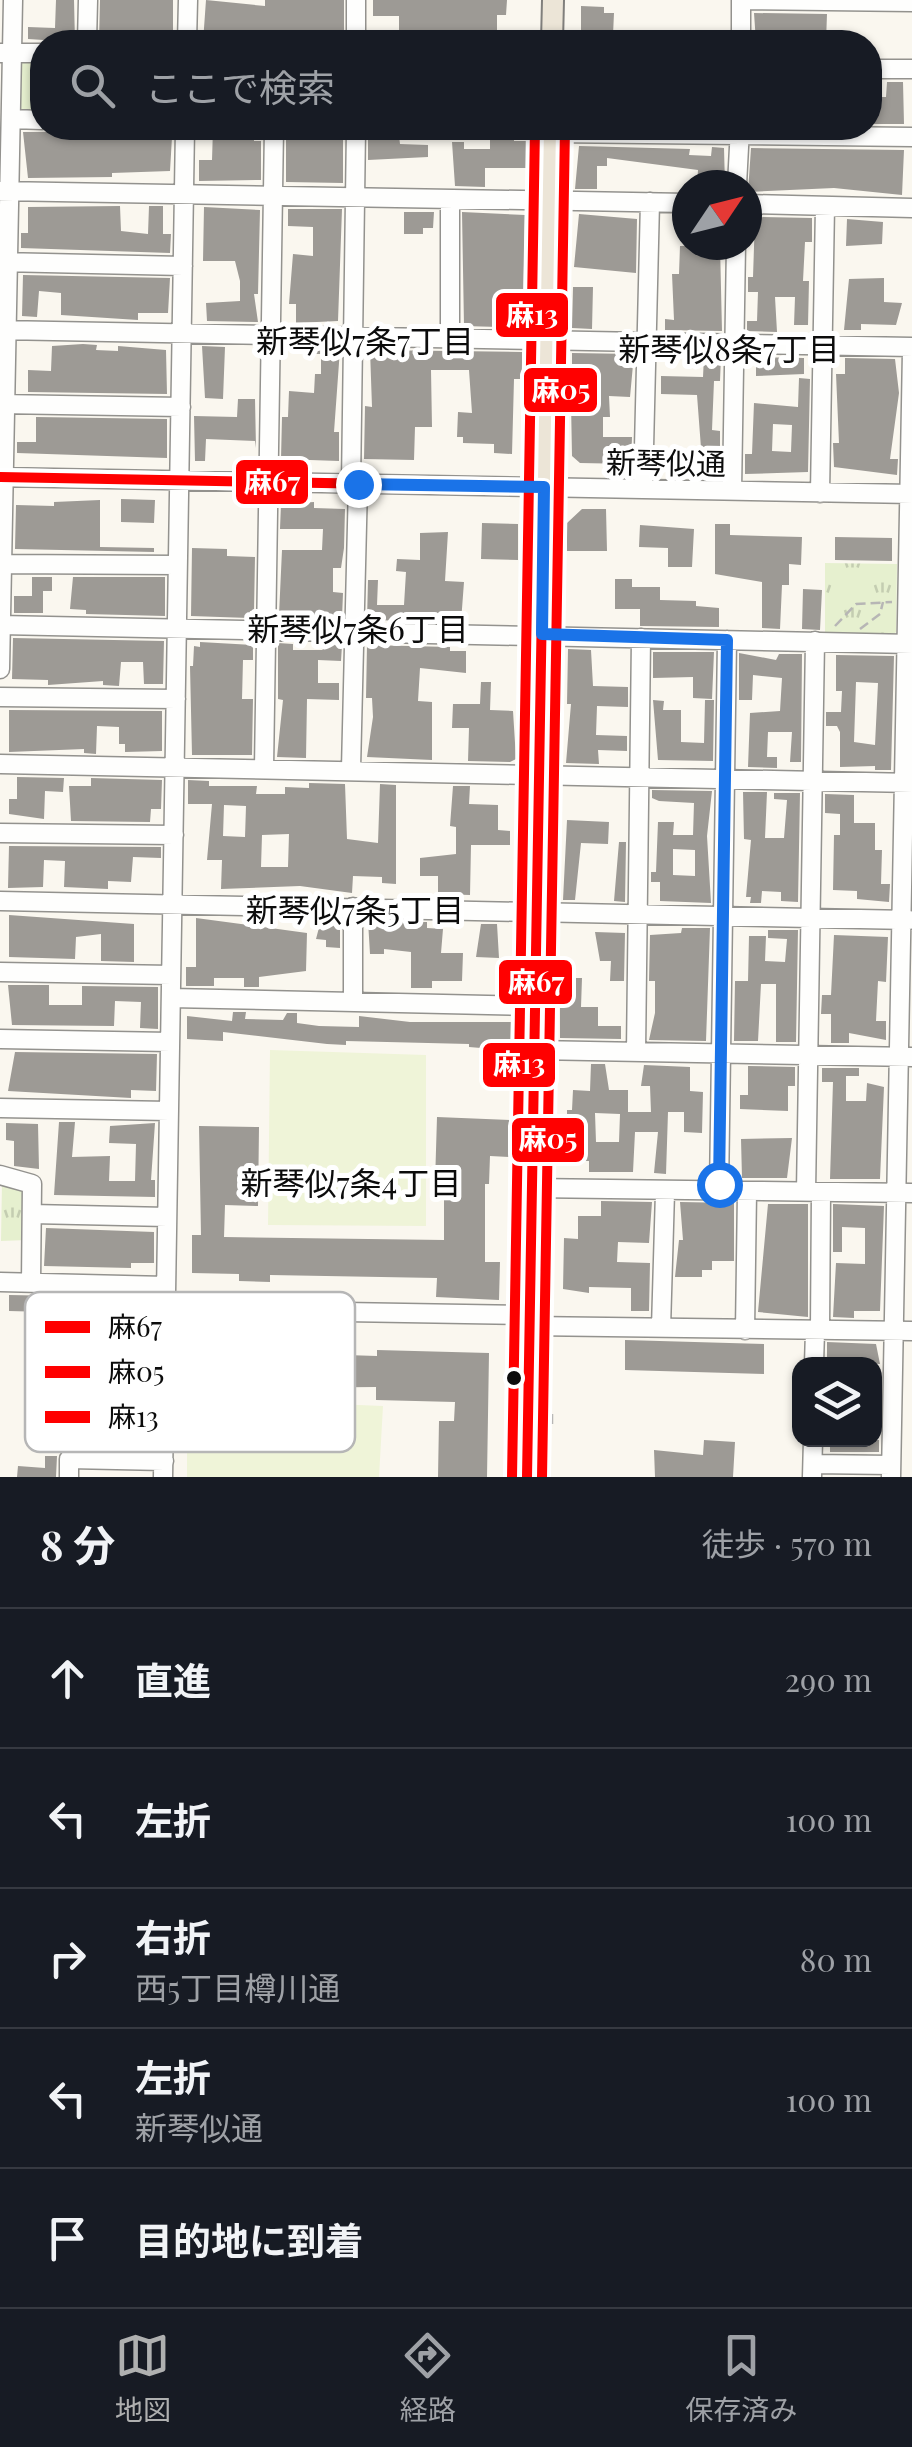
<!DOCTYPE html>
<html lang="ja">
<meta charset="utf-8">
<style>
:root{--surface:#171b24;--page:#242831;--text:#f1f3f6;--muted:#9ea1a6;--line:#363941;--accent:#afb0b0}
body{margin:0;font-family:"Playfair Display","Noto Sans JP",serif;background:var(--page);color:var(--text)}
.controls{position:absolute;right:30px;bottom:30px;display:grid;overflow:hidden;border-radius:20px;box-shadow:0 2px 8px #0004}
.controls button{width:90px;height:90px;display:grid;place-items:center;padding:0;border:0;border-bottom:2px solid var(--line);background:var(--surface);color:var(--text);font:50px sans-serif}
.compass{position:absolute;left:672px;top:170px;width:90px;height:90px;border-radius:50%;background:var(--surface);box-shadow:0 2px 8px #0004;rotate:55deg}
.stop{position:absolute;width:30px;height:30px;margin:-22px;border:8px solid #1a73e8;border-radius:50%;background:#fff}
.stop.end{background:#1a73e8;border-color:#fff;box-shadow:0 2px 10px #0008}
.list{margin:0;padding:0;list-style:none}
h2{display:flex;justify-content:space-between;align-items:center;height:130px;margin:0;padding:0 40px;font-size:42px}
h2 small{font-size:32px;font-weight:400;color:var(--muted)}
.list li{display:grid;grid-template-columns:65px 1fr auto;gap:30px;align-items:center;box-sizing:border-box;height:140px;padding:0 40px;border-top:2px solid var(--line)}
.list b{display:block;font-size:38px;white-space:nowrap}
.list p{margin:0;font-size:32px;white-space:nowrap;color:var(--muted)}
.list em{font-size:32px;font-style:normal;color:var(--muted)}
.icon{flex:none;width:55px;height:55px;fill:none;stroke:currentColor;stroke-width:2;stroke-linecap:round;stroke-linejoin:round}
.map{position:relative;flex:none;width:912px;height:1477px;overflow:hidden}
.search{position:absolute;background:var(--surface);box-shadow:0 2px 8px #0004;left:30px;right:30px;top:30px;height:110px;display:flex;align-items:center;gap:25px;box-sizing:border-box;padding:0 35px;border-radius:40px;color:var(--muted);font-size:38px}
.sheet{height:830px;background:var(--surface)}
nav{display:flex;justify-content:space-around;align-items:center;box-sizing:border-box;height:140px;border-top:2px solid var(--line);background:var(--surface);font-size:28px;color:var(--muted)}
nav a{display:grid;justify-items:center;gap:5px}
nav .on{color:var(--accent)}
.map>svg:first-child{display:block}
.grass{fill:url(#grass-tufts)}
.pitch{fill:#eff4d8}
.building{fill:#9d9a95;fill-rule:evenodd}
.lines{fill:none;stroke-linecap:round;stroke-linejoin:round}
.minor-casing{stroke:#93928e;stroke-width:21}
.major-casing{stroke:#807f7c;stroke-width:24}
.path{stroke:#b7b6b5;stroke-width:2.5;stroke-dasharray:10 5;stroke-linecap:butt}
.minor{stroke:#fefefd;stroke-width:18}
.major{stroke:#ece5d7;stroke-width:20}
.path-bridge{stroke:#b7b6b5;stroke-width:2.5;stroke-dasharray:10 5;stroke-linecap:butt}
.bus-1-casing{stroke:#fff;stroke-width:18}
.bus-2-casing{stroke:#fff;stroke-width:18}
.bus-3-casing{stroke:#fff;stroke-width:18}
.bus-1{stroke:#f00;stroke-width:10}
.bus-2{stroke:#f00;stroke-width:10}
.bus-3{stroke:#f00;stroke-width:10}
.route{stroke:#1a73e8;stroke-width:12}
.bus-dot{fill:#0c0c0c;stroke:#fff;stroke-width:4}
.labels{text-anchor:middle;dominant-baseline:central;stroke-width:10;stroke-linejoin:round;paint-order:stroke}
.street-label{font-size:30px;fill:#0c0c0c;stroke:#fff}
.neighbourhood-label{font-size:32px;fill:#0c0c0c;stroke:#fff}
.key{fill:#fff;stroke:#b6b6b6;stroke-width:2.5}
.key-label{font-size:28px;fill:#0c0c0c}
.line-badge{stroke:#fff;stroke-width:4}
.badge-label{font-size:28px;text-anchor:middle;font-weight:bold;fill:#fff}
</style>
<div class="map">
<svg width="912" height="1477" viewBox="0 0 912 1477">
<defs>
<pattern id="grass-tufts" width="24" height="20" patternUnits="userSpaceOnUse" patternTransform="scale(2.5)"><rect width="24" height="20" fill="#e6f0cf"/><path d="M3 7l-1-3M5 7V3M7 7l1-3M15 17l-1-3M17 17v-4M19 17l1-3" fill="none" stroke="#c4cdb1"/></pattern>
</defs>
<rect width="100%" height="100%" fill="#faf7ef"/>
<path class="grass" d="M23 61H42V114L22 113 18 109 19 64Z
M825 563 897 564 896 632 892 636 825 634Z
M2 1182 26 1189 27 1240 1 1241Z"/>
<path class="pitch" d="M270 1050 426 1055V1226L268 1225Z
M187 1398 383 1406 379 1477H187Z"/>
<path class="building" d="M56 0H74L75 42 28 39V27L55 28Z
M100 0H173V42L111 35V42H99Z
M206 0 265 6V0H344V42H203Z
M373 0H507L506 15H497V42H399V16H373Z
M581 6 604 7V13H614L613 35H607L606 42H581Z
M754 13 827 14 826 42H756Z
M887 82H903L904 124H870L872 97H886Z
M213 128H254V141H261V180L199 181V160H212Z
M368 128H398L400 144 428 145V157L368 160Z
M490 128H514V141H526V168H485V187L455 186 452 142H464V149H490Z
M127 131V136L172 137 170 171 112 173V177L28 178 23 132Z
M318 132 343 133V183L286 182V133H294V139L318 140Z
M579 146 690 149 689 155 711 156 712 147 724 148 725 185H697L698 170 607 158V166H597V189H575Z
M751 148 904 150 902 195 834 188 748 192Z
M120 206 121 231 148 234 149 206H163V234H171L170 253 21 248V233H28V207Z
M204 207 260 210 258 294H254L258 322 207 321 206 303 240 301V281L235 261H203Z
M288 209H342L338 321 296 323V304H289L293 254 313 256V227L288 226Z
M404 212H434L433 228H423V234H404Z
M462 212 525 215 523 315 499 314V327L464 326Z
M579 214 637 219 636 273 574 267Z
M755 217 812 218V242H805L803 281H809L808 325H794L795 297H775L777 332 747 331V321H757L758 292H748V277H753Z
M847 219 883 222 882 244 846 246Z
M720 245 722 331 665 330V319L674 320 672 274H679L680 246Z
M23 275 170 278 168 313H138V320L61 315V293L39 291 37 317 22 316Z
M884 278V302L902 303 896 325 861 324V330H844L849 279Z
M573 287H593L592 329 572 328Z
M83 344 97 345 96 350 118 351V346L166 350 167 394 28 392V370L51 371 52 346Z
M202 346 225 347 223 399 205 398Z
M304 348 340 349 334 432H339V461L281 459 282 417H288L289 391 314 393 315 374H321V354H303Z
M370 350 522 352V379H514L512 454 494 453V444L463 443V437H457L458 412 472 413 469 370H431L432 427H415L414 460 364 459 365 406 372 407Z
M572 353 634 354 630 397 609 396 610 417H603V437H632L631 464 580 463 572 456 571 403H580V375H572Z
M704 356H721L720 381H714L712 430 720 431V449L701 448 697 395 661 394V376L703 377Z
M756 357 804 358V374L756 376Z
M845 358 895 359 899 393 890 459H898L897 475 834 467 833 443H839L836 374H845Z
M799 378 810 379 808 472 745 474V454H752L754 403 798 407ZM773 424 792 425 791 452 772 451Z
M238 399H255L256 448 255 441 206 439 205 461H195L194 416 237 417Z
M36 417 167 419V458L17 453V442H36Z
M121 499 155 500 154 523 121 522Z
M100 500V547L154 548V552L15 549 16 505 54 506V502Z
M314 502V508L345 509 344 548 341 568H333V592L343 593 342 618 279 615 282 550H322L323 529H280L281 504Z
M582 509H606L607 551H567V523Z
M482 523 518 524V560L481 559Z
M715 524H730V535L802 537 801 565 789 564V585H782L780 629 762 628V582L715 574Z
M640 525 694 529 692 567H668V548L639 547Z
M448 532 445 581 464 582 461 622 367 620 368 580H378L377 605H404L406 572 396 571 397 559 420 560V533Z
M835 537 892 538V561L835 560Z
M192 548 227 549V556L255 557 254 611H250L249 618 191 616Z
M32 577H52V591H43V613H14V596H32Z
M73 577H165V616L86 614V610L70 609Z
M615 579H632V587H660V600L696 601V606L719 608V627L640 626V609H615Z
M803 589 822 590 820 630 802 629Z
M13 638 164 641 163 684H144L143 662H121L119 686 103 685V681L48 685V680L12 679Z
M200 642 253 645V660H243L242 699H253L252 755H192L190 666H193L194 646 200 647Z
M278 643 293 644V650H322L330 644 342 645 341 661 318 660V683H339V700L307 699 306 758 277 757 283 700 278 699Z
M367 645 450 647V651H466V673L420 668 418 701 432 702V760L367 757 373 717 372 698H366Z
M568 649 591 650 593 686 628 687V707L597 706 596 735 627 736V751L598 750 599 764 566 763 571 704H567Z
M653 652H714L712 699 693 698V677L653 678Z
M739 653 776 660 779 654H802L801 762H790L792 732H768L767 757H777V768L748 767 750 713 780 711 782 678 753 675 752 700H739Z
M836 655 894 656 891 770H875V766L840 767V732L837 726H826V712H841L842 691H836ZM856 682 878 683 875 745 854 742Z
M481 682H491L490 710 513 711 516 759 510 762 468 761 469 728H452L453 704H480Z
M653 700 664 701 663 710H681V742L704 743 705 700H714L713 761 658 760Z
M9 710 162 711V751L125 752V744H119V727L97 726 96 754 84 753V749L9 752Z
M17 777 64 778 63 792 45 791 44 819 9 814V799H17Z
M91 778 162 780 161 809H151L150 822 71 821 69 786H91Z
M188 780 209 781V786H257L256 794H285V787L309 788V783L345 784 347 839 378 843 380 784 396 785V884L382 883V877L353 876 352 893 300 886 221 889 222 860H207L212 804H188ZM224 805 246 806 245 837 223 836ZM289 834 288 867H261L262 835Z
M453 786H470L469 804 498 805V830L510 831V845H471L470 895 438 894V876H420V858L456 854V827L450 826Z
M652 790 712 791 707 836 711 903 660 901V882H651V872H656L658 822H674L673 835H693L694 803 659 801 652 798ZM673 849 695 850V876L673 875Z
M743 792H767L765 838H784L787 800 774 799V793H800L798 902 781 901V892L762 891 761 903H750L751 897H746L751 840 744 839Z
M825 794 854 795V823H875V850H882L881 884H890L889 902 857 899V891L833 890 834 835H840V814L825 813Z
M567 820 609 822 608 844 581 843 575 900H563Z
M619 842H626L625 902 614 901Z
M9 846 161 847V858L133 857 131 882 108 881V889L64 887 65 861 44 860 43 887 8 888Z
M9 915 134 924V962L101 961V934L76 937 75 959 9 957Z
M196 918 307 933 306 971 259 977V987H244V978H214V986H186V967H196Z
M321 920 340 925V948L326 947V940L316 939Z
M368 921 427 922V928L443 929 441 953H463L462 981H432V988H411V952L384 949V954H370Z
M481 924H497L499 958 476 957Z
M682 928H710L706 1041 649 1040 655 1013V981H649L650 935 681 933Z
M768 930H798L796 1042H776V984H761L758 1041H734L735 981H748L749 936H766L765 961 785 962 787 939 768 938Z
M595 932 625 933 624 981H610L611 961H600Z
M834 935 888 937 886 982 878 981 876 1021H886V1040L849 1033V1043H831V1014H821L822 995H831Z
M560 978H582L581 1007H598V1026H621V1039L560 1038Z
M8 985H49V1005H82V986L158 987V1029L140 1028 141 1002 115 1001 114 1026 12 1025Z
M233 1012H246L245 1019 283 1020 287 1013H297V1023L319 1026 359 1027V1016L410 1022H511L510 1086H481V1048L469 1047V1044L346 1041V1045L327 1044 223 1032V1041L187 1039V1016L232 1021Z
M15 1052 157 1054 156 1091 131 1090V1098L8 1091Z
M591 1064H605L609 1090H628V1112H651L650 1086H641L644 1065 690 1067V1091L703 1092 702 1133 684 1132V1112H668L666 1174 654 1173 658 1132H635L633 1172H589V1161H560V1138L567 1127V1110H572L573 1090 590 1091ZM595 1113 620 1114 619 1142H596Z
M748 1066 795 1067V1086H788V1111L740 1109V1095H748Z
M822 1068H859V1076H846V1101H866L867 1083 884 1087 880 1179H830L833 1082H822Z
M437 1117 510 1120 509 1157 490 1156 489 1184H485V1262H500L499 1300 436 1297 437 1278 270 1275V1282L239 1281V1274L192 1273V1235H201L199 1126 259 1127 258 1206 225 1205 224 1237 444 1240V1183H435Z
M59 1122H75L72 1157 110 1156 109 1181H135L136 1144 109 1143 110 1126 155 1123 151 1180H155V1197L54 1195Z
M6 1123 38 1124 39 1169 14 1166V1141L6 1140Z
M792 1138 787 1178H742L741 1139Z
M601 1201 652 1202 649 1243 618 1242 617 1262 650 1263 649 1311H631V1288L589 1287V1293L563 1289 564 1238 578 1239V1216H601Z
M680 1202 734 1203V1261H712V1270H702V1277H675L679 1240H683Z
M768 1204H808V1317L758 1312Z
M833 1204 884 1206 880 1311H854V1318L833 1317 836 1263 865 1264V1228L842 1227V1252H833Z
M46 1228 154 1232V1263H131V1268L44 1266Z
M9 1295 118 1297 123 1314 9 1311Z
M242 1332 347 1334 346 1355 377 1356V1350L489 1353 487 1477H438L439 1421H454L455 1402 376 1400V1387L269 1388V1356H242Z
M625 1340 764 1344V1374L625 1370Z
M827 1342 876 1344 880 1364 827 1361Z
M704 1440 735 1442 733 1477H655L654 1450 703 1455Z
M830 1440H879V1452H830Z
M45 1456H57L56 1477H17L18 1466 45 1468Z"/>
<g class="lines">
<defs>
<path id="minor" d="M750 0 912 2
M87 42 88 0
M187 42 188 0
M356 42V0
M741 42V0
M0 53H42
M870 69H912
M11 119 42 120
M550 133 912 137
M737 185 740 128
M0 191 687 203
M747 204 912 208
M0 262 183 266
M0 330 912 347
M450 337V199
M0 404 181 407
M0 477 912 494
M351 484 356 128
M643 489 650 202
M732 491 736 245
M820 493 825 206
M2 564 177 565
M0 625 912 644
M0 669 13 0
M0 697 176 699
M0 764 912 783
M264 768 274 128
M351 769 358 484
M0 833 174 835
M0 901 909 920
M0 972 171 975
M171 998 535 1006
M353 1000V907
M0 1039 170 1042
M535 1050 912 1057
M636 1052 641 638
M0 1108 169 1111
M0 1175 32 1184 31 1283
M532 1188 912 1193
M719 1191 727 640
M806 1192 815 641
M32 1214 167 1217
M0 1282 166 1286
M166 1309 529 1315
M529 1326 912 1331
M661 1328 665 1192
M820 1329 821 1193
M745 1330 747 1192
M814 1364 815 1331
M813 1464 891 1465
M69 1477V1459L164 1461
M163 1477 185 128
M812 1477 813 1440
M891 1477 912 351"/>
<path id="major" d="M552 42 553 0
M527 1477 550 128"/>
</defs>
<use href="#minor" class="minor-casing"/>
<use href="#major" class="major-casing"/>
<path class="path" d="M835 626 856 604 892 602
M860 629 880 614 883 602
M547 1424V1414H552V1427
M507 1449 508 1405"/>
<use href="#minor" class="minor"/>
<use href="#major" class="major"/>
<path class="path-bridge" d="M508 1426 552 1427"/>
<defs>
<path id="bus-1" d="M0 477 544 487
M527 1477 544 487"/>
<path id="bus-2" d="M542 1477 565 128"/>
<path id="bus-3" d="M512 1477 535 128"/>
</defs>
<use href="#bus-1" class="bus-1-casing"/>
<use href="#bus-2" class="bus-2-casing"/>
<use href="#bus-3" class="bus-3-casing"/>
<use href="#bus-1" class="bus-1"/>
<use href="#bus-2" class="bus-2"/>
<use href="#bus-3" class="bus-3"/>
</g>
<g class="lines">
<path class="route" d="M358 484 544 487 542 634 727 640 719 1184"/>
</g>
<circle class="bus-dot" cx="514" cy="1378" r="9"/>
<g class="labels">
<g class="street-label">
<text transform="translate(666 462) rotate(1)">新琴似通</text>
</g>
<g class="neighbourhood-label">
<text x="365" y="339">新琴似7条7丁目</text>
<text x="729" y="347">新琴似8条7丁目</text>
<text x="358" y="627">新琴似7条6丁目</text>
<text x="355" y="908">新琴似7条5丁目</text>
<text x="351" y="1181">新琴似7条4丁目</text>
</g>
</g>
<rect x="25" y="1292" width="330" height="160" rx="15" class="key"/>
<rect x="45" y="1321" width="45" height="12" fill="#f00"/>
<rect x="45" y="1366" width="45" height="12" fill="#f00"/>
<rect x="45" y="1411" width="45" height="12" fill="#f00"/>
<g class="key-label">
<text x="108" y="1337">麻67</text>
<text x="108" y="1382">麻05</text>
<text x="108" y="1427">麻13</text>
</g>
<g class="line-badge">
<rect x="494" y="291" width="76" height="48" rx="10" fill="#f00"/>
<rect x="522" y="366" width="77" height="48" rx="10" fill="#f00"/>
<rect x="234" y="458" width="76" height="48" rx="10" fill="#f00"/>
<rect x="497" y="958" width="77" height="48" rx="10" fill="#f00"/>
<rect x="481" y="1041" width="76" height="48" rx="10" fill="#f00"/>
<rect x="510" y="1116" width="76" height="48" rx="10" fill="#f00"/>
</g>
<g class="badge-label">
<text x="532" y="325">麻13</text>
<text x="561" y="400">麻05</text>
<text x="272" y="492">麻67</text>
<text x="536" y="992">麻67</text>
<text x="519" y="1074">麻13</text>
<text x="548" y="1149">麻05</text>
</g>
</svg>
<div class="controls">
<button><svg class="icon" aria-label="layers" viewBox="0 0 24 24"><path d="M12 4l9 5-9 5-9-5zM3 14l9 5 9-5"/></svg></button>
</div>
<svg class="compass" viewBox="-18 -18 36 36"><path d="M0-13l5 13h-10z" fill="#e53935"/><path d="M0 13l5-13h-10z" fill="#9ea1a6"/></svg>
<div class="stop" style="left:719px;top:1184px"></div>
<div class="stop end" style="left:358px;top:484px"></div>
<div class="search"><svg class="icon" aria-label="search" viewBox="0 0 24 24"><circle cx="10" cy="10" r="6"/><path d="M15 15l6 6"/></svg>ここで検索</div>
</div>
<section class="sheet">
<h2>8 分<small>徒歩 · 570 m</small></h2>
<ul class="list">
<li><svg class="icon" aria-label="ahead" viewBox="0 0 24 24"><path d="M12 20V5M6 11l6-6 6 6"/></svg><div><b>直進</b></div><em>290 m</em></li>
<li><svg class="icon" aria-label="left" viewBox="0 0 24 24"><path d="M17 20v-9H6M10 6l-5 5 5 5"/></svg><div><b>左折</b></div><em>100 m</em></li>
<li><svg class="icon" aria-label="right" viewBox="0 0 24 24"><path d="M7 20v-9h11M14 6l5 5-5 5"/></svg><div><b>右折</b><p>西5丁目樽川通</p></div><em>80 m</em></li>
<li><svg class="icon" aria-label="left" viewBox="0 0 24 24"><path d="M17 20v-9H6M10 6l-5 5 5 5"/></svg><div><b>左折</b><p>新琴似通</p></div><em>100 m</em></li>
<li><svg class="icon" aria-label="arrive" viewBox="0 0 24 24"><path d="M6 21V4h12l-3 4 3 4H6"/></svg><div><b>目的地に到着</b></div></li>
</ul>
</section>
<nav>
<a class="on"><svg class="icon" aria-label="map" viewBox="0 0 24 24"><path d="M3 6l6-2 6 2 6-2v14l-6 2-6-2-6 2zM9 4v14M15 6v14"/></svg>地図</a>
<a><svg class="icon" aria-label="directions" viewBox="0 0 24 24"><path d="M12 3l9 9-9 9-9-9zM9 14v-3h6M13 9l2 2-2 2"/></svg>経路</a>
<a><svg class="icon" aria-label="saved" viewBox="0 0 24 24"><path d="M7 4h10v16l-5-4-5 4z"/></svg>保存済み</a>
</nav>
